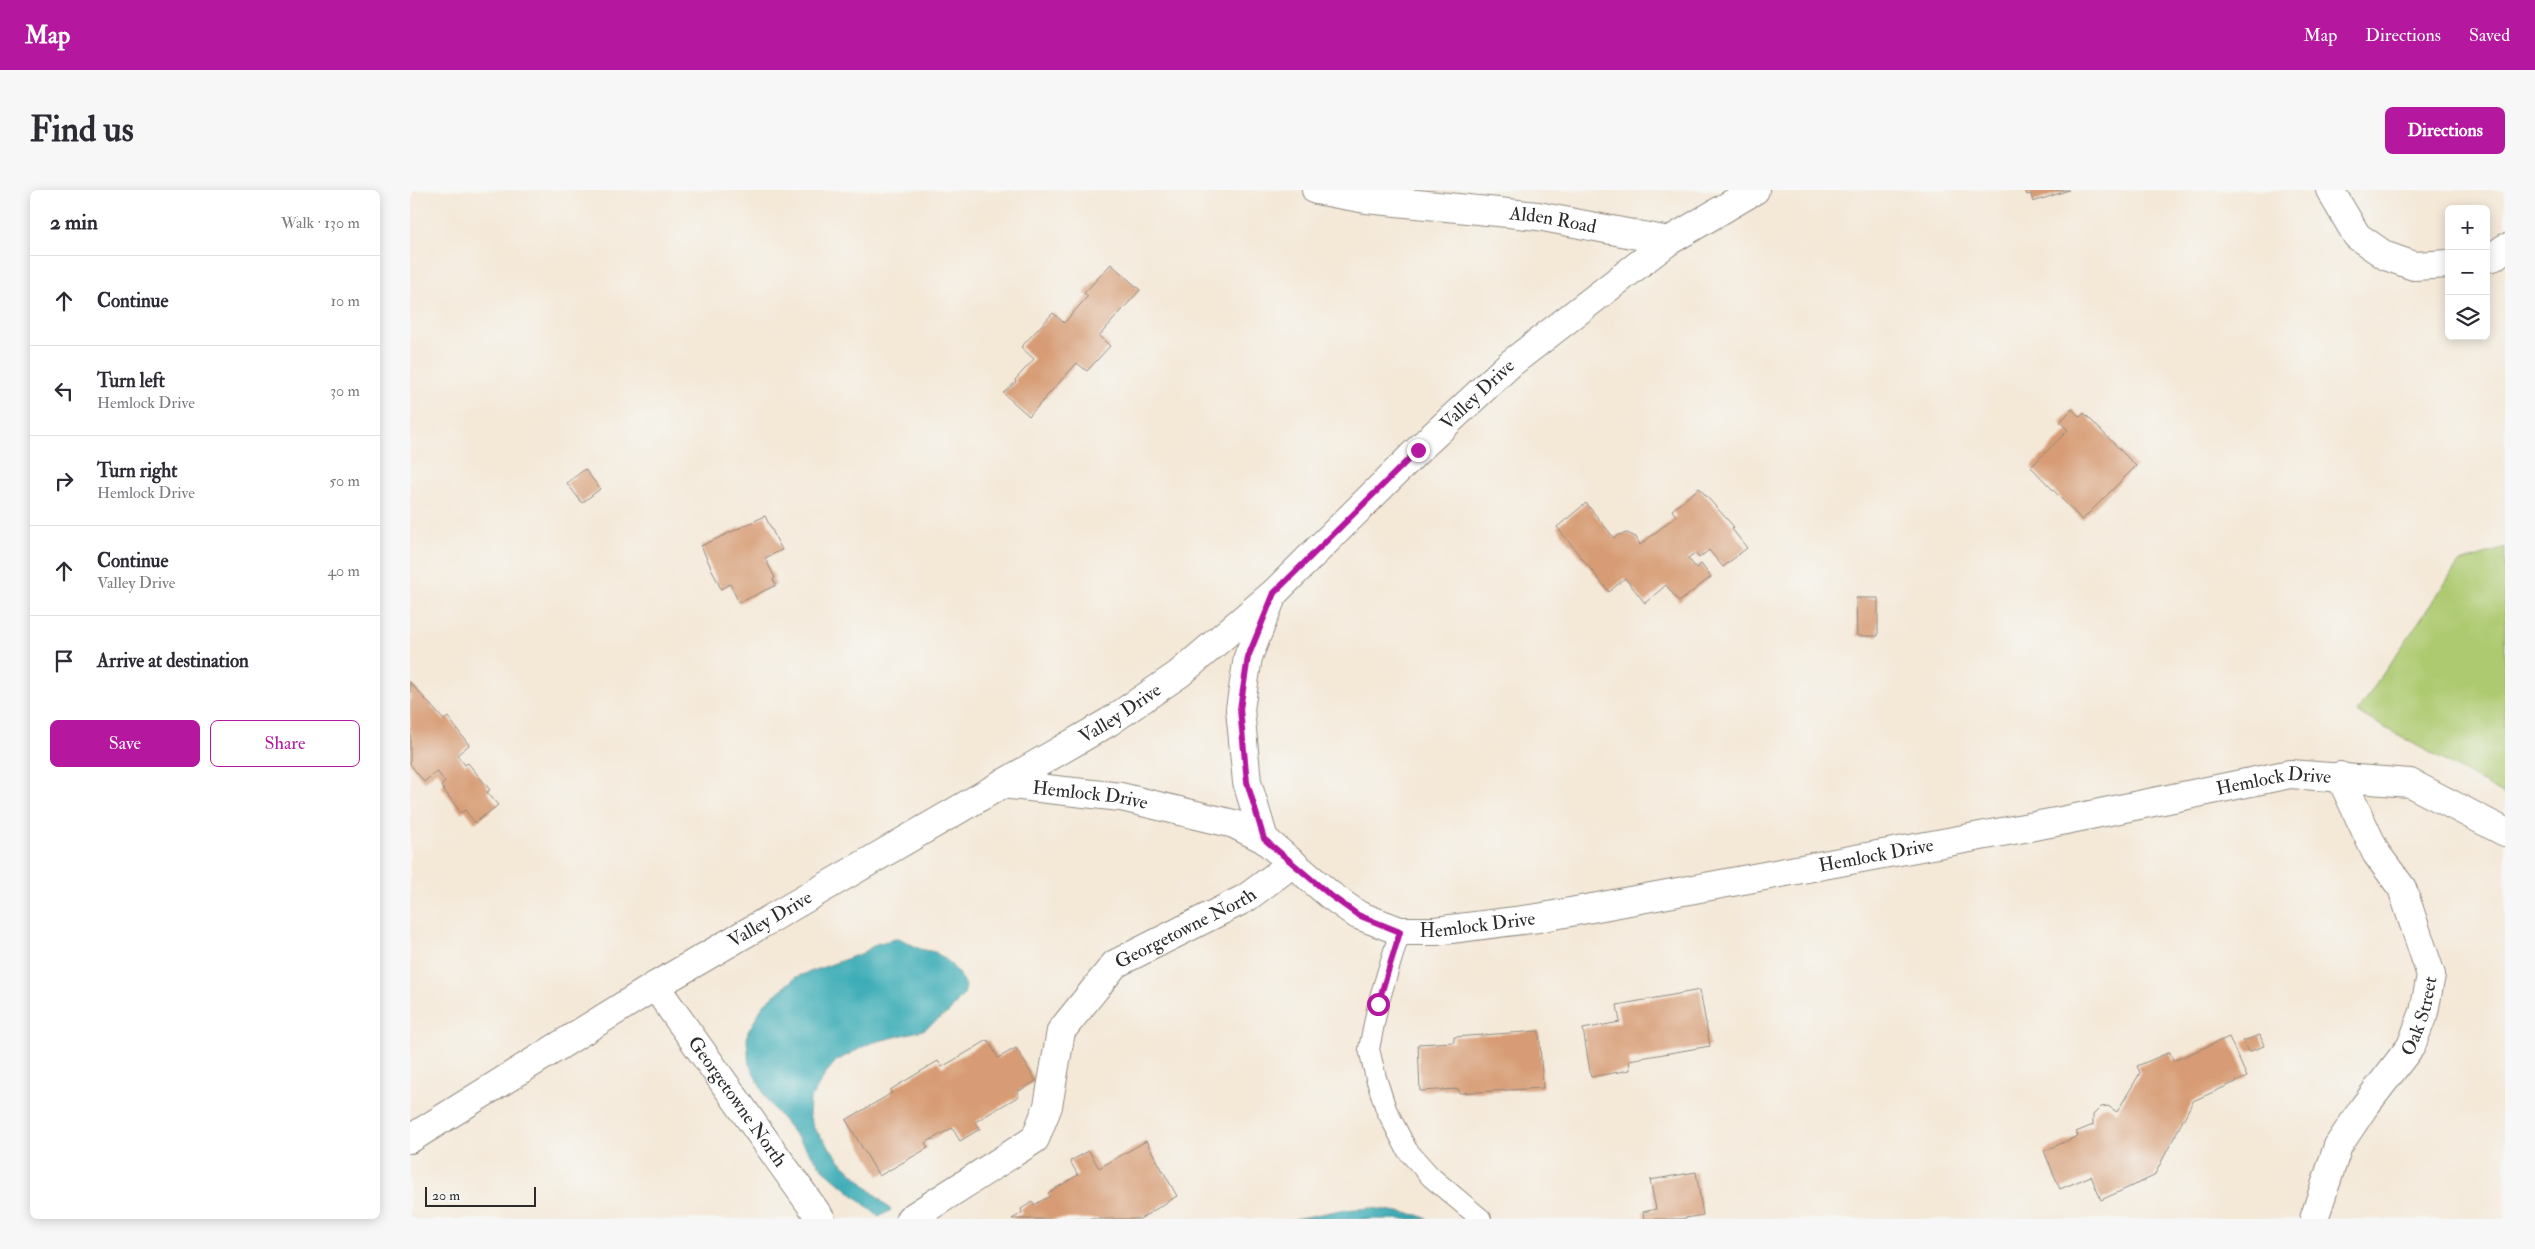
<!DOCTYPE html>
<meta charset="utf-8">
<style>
:root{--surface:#fff;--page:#f7f7f7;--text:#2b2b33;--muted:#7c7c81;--line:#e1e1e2;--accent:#b5179e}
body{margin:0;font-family:"IM FELL Double Pica",serif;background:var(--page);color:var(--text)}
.controls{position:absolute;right:15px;top:15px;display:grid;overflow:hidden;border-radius:8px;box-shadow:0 2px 12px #0003}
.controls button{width:45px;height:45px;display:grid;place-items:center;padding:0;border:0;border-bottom:1px solid var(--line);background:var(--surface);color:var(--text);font:25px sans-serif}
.scale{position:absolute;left:15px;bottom:12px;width:111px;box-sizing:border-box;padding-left:5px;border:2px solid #2b2b2b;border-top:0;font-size:14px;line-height:18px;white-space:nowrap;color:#2b2b2b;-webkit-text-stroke:4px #f6f6f2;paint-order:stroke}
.stop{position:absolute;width:15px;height:15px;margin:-11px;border:4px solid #b5179e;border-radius:50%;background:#fff}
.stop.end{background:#b5179e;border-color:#fff;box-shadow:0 1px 5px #0008}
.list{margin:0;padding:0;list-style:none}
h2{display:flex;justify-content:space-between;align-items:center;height:65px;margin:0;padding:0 20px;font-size:21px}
h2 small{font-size:16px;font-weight:400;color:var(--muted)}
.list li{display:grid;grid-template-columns:32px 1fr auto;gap:15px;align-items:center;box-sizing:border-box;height:90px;padding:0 20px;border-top:1px solid var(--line)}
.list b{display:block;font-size:19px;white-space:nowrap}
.list p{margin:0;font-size:16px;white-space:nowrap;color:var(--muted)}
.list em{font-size:16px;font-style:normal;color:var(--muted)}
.actions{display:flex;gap:10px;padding:15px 20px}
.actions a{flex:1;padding:11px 0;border:1px solid var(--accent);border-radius:8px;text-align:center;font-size:18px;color:var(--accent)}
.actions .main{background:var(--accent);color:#fff}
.icon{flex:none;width:28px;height:28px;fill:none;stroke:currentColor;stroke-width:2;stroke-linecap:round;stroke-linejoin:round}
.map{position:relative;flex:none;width:2095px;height:1029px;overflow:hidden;border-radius:8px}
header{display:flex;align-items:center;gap:30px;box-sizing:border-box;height:70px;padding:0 25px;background:var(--accent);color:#fff}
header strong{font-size:24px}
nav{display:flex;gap:28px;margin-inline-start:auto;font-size:18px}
.intro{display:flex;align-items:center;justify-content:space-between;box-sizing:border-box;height:120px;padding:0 30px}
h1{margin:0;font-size:35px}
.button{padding:12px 22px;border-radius:8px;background:var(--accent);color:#fff;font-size:18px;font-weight:700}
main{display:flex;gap:30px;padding:0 30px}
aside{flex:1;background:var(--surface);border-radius:8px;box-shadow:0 2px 12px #0003}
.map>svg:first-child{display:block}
.green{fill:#aeca71;stroke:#6c7a4e}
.water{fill:#3bacb6;stroke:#336c70}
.building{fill:#d79c75}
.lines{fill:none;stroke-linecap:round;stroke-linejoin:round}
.service-casing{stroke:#908a81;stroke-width:22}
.minor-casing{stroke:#908a81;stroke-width:30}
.service{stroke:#fff;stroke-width:20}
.minor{stroke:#fff;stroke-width:28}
.route{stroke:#b5179e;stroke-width:6}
.labels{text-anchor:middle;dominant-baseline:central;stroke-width:4;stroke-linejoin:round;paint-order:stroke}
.street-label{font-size:19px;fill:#2b2b2b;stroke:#f6f6f2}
</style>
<header>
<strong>Map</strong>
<nav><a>Map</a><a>Directions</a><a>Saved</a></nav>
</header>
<div class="intro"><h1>Find us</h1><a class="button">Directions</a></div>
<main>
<aside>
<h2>2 min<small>Walk · 130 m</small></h2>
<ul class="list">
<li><svg class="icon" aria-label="ahead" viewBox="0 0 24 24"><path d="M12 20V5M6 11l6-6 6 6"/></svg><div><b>Continue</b></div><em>10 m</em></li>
<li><svg class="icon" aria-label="left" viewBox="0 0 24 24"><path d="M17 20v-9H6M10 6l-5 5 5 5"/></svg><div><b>Turn left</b><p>Hemlock Drive</p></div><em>30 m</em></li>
<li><svg class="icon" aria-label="right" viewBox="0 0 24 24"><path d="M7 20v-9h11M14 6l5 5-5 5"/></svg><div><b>Turn right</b><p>Hemlock Drive</p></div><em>50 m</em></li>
<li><svg class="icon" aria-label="ahead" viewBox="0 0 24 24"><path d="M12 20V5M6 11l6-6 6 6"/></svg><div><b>Continue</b><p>Valley Drive</p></div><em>40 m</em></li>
<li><svg class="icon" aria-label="arrive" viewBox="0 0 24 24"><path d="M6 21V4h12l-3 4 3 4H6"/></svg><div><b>Arrive at destination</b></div></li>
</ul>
<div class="actions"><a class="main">Save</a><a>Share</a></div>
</aside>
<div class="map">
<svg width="2095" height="1029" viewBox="0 0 2095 1029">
<rect width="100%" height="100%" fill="#f6f6f2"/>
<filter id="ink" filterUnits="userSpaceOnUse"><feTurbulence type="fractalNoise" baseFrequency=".02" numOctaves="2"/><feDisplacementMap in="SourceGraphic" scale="10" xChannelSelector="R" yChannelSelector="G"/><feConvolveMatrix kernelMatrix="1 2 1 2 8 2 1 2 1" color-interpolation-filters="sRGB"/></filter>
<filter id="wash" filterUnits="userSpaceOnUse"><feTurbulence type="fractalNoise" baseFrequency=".0096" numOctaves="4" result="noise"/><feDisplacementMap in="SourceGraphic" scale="20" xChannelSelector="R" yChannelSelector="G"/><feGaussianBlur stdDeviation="1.12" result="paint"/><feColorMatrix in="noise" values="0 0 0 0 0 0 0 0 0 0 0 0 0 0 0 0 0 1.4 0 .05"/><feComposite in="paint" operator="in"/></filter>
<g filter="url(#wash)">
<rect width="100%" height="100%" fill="#f4e8d7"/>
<path class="green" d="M2095 358V605L1947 522 2049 373Z"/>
<path class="water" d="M489 748 510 759 525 762 539 772 553 790 556 796 554 804 539 822 513 840 461 853 426 871 416 883 400 910 399 925 404 938 432 973 481 1020 469 1027 412 978 357 910 339 874 337 850 338 842 354 814 386 787 453 763 466 754Z
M962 1018 1008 1025 1018 1029H885L931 1020Z"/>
<g id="blocks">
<path class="building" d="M1615 0H1659L1623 12 1621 4 1617 5Z
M701 74 730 100 689 146 700 156 677 181 667 173 619 226 593 203 606 192 605 190 624 169 611 157 643 123 654 133 678 106 674 103Z
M1662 219 1670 227 1674 223 1726 276 1672 330 1621 277 1658 240 1650 232Z
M175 279 190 299 172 313 157 293Z
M1289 298 1324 337 1322 339 1337 358 1313 377 1299 360 1289 368 1285 363 1278 368 1286 378 1291 374 1301 387 1269 412 1256 395 1235 413 1215 388 1199 402 1147 337 1176 313 1204 348 1208 345 1217 343 1226 347 1230 355 1266 326 1262 320Z
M355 326 372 360 355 368 365 388 363 389 366 395 329 413 320 394 311 399 291 356Z
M1446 408H1468V446H1447Z
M0 492 34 530 38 527 59 555 47 565 55 575 58 573 80 600 77 602 88 615 65 633 55 620 51 623 31 596 35 592 27 581 14 592 0 574Z
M1290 800 1300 856 1219 870 1220 880 1181 887 1173 839 1210 832 1207 815Z
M1129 841 1133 898 1049 903V899L1010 901 1008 854 1044 852V847Z
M1850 845 1854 856 1838 862 1833 851Z
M1819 847 1837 887 1783 911 1744 986 1691 1010 1681 986 1650 999 1634 961 1668 946 1666 942 1683 935V925L1691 917 1698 916 1707 922 1730 883 1727 876 1760 862 1763 871Z
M578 850 588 868 606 858 626 891 607 902 609 906 565 932 570 939 550 951 542 938 515 953 518 958 469 986 436 930 482 903 480 900 528 871 532 877Z
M736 951 767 1006 730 1029H602L612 1023 611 1019 622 1012 624 1015 640 1006 638 1003 668 985 660 971 679 961 689 978Z
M1286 982 1293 1025 1270 1029H1234L1233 1022 1246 1019 1240 990Z"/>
</g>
</g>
<g filter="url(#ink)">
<use href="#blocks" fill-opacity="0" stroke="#908a81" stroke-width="1"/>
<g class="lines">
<defs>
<path id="service" d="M990 741 968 814 959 859 966 888 976 919 997 960 1021 987 1071 1029"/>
<g id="minor">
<path id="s1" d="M906 0 956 9 1128 26 1259 51"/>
<path d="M1920 0 1947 46 1976 66 2004 76 2039 74"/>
<path d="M2076 68 2083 67 2095 58"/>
<path id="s2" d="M591 594 711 607 824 634 854 649 920 705 948 725 990 741H1025L1128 728 1651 631 1880 584 2000 593 2095 642"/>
<path d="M854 649 837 592 830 519 838 467 862 407"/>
<path id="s3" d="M245 796 411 1029"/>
<path id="s4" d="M0 949 245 796 699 532 769 484 864 403 1008 260 1100 174 1259 51 1345 0"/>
<path id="s5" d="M500 1029 625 949 638 916 651 841 705 774 836 708 883 673"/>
<path id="s6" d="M1904 1029 1928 956 1954 917 2001 856 2014 822 2021 785 1992 698 1966 663 1930 586"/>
</g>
</defs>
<use href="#service" class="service-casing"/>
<use href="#minor" class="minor-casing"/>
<use href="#service" class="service"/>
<use href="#minor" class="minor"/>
</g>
</g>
<g class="lines" filter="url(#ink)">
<path class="route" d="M968 814 990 742 948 725 920 705 854 649 837 592 830 519 838 467 864 403 1008 260"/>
</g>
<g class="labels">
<g class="street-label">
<text stroke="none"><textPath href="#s1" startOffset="239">Alden Road</textPath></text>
<text stroke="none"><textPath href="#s4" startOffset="1308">Valley Drive</textPath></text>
<text stroke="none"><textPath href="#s4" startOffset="828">Valley Drive</textPath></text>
<text stroke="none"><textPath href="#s2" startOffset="1324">Hemlock Drive</textPath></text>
<text stroke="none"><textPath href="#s2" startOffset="90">Hemlock Drive</textPath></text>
<text stroke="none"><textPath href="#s2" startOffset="919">Hemlock Drive</textPath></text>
<text stroke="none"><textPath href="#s4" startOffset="422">Valley Drive</textPath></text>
<text stroke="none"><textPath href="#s2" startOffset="514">Hemlock Drive</textPath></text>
<text stroke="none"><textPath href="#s5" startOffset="425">Georgetowne North</textPath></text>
<text stroke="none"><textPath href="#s6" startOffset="232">Oak Street</textPath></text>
<text stroke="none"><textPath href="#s3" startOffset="142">Georgetowne North</textPath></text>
</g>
</g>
</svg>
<div class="controls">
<button>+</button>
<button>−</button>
<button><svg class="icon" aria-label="layers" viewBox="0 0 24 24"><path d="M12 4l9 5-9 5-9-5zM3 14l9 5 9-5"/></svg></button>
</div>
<div class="scale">20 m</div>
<div class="stop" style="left:968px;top:814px"></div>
<div class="stop end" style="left:1008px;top:260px"></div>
</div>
</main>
